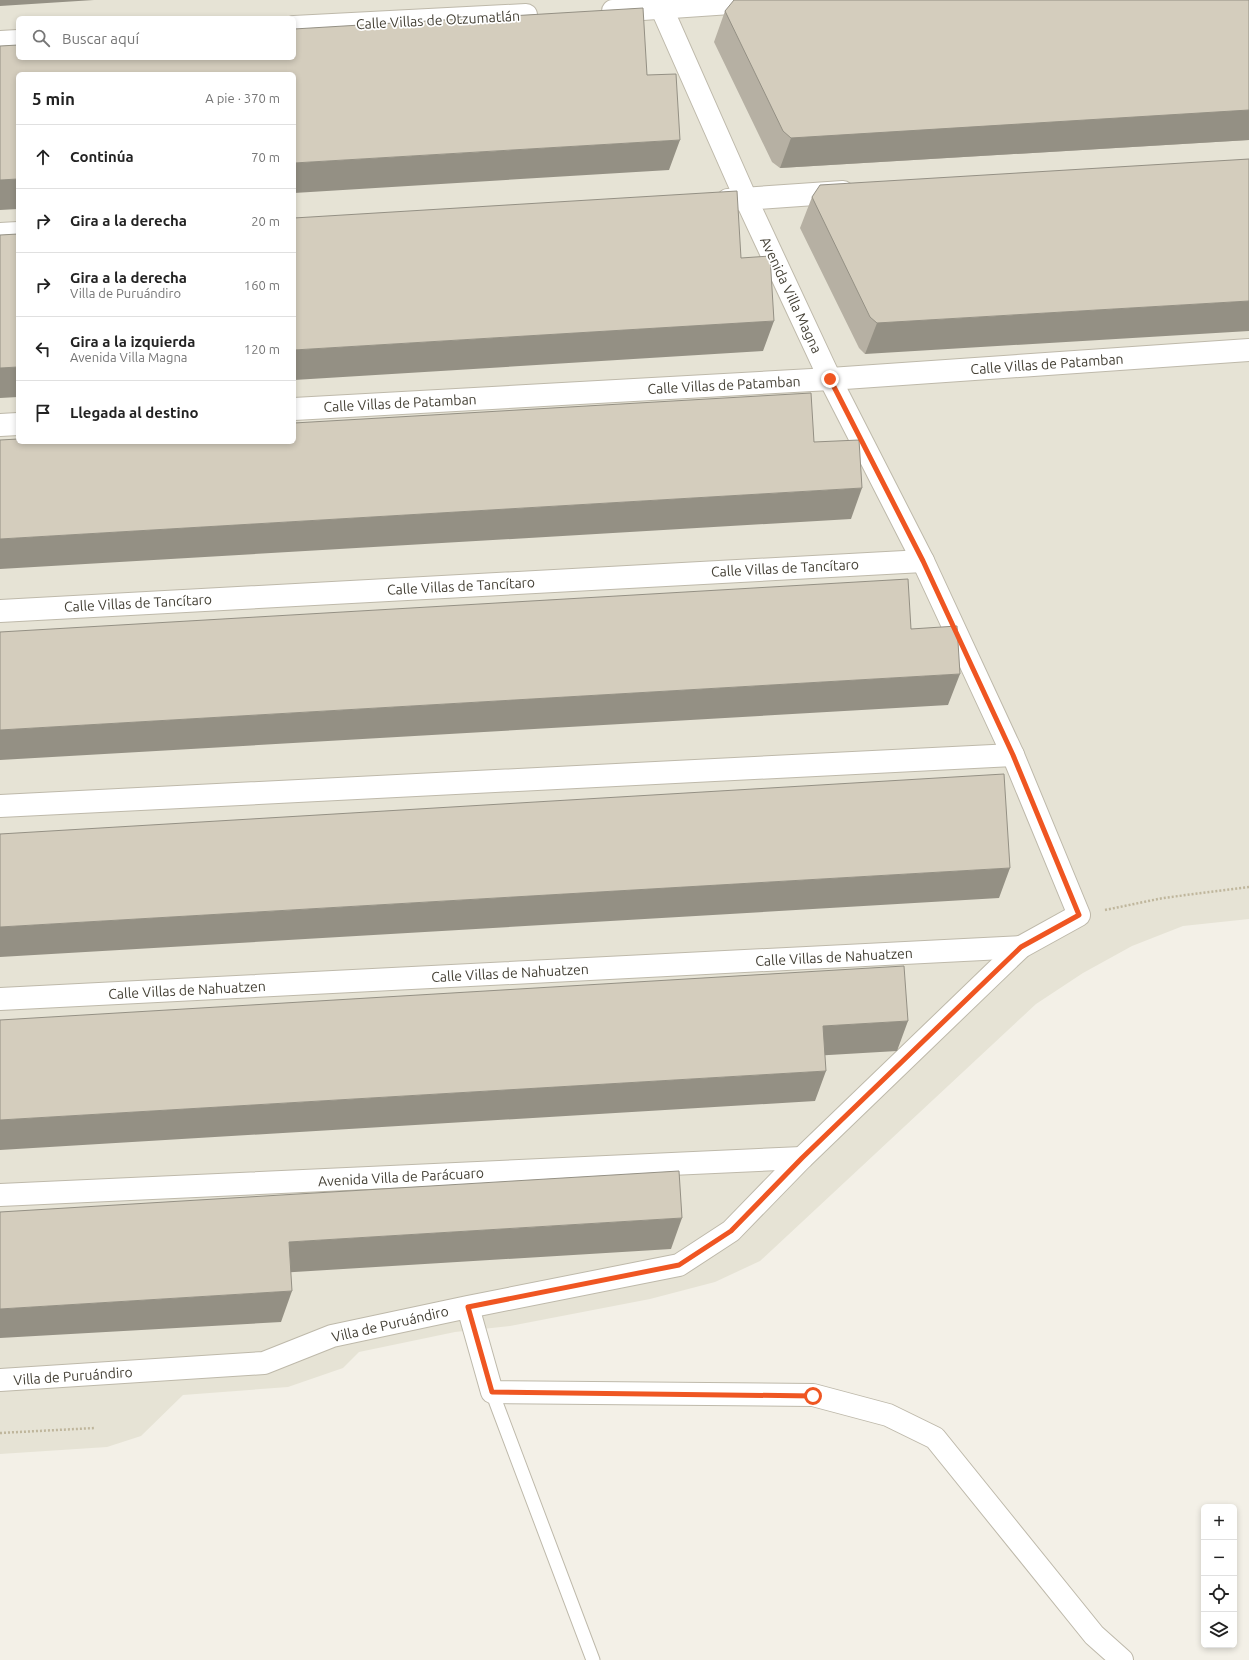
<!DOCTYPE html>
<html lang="es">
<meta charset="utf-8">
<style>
:root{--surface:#fff;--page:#f2f2f2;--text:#222;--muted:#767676;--line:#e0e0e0}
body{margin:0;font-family:Ubuntu,sans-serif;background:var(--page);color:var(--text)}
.controls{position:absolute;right:12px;bottom:12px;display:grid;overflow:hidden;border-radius:6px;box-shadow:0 2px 6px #0003}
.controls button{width:36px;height:36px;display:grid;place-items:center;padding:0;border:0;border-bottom:1px solid var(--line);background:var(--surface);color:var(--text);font:20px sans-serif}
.stop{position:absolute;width:12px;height:12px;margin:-9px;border:3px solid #ef5622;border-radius:50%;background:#fff}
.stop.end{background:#ef5622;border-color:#fff;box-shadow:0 1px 4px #0008}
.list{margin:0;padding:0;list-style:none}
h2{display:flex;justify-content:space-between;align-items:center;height:52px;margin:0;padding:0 16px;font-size:17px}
h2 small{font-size:13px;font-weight:400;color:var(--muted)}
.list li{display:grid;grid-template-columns:26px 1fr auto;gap:12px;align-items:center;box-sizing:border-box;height:64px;padding:0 16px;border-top:1px solid var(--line)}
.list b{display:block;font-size:15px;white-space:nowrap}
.list p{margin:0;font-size:13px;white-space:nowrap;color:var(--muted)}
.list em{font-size:13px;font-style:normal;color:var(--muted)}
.icon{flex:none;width:22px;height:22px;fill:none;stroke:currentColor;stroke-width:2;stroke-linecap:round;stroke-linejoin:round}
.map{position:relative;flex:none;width:1249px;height:1660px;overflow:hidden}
.search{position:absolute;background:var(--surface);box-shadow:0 2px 6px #0003;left:16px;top:16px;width:280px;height:44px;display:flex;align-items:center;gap:10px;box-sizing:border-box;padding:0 14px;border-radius:6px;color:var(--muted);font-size:15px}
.panel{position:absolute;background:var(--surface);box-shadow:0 2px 6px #0003;left:16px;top:72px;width:280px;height:372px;border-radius:6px}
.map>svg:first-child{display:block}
.residential{fill:#e6e3d5;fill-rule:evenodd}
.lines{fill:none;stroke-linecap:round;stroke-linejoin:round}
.service-casing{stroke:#beb9aa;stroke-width:15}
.minor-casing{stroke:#beb9aa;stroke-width:24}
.tertiary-casing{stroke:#beb9aa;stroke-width:24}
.path{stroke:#bfb69c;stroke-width:2.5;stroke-dasharray:2 2;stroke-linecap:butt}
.service{stroke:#fff;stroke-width:13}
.minor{stroke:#fff;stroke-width:22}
.tertiary{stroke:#fff;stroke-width:22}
.wall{fill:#b6b0a3}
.shaded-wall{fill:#949084}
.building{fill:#d4cdbd;stroke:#949084}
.route{stroke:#ef5622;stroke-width:5}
.labels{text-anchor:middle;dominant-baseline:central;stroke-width:3.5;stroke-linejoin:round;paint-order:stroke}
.street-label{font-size:14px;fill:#454136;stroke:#fff}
</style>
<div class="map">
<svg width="1249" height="1660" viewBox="0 0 1249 1660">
<rect width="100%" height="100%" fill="#f3f0e7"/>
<path class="residential" d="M0 0H1249V919L1183 926 1132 946 1083 973 1036 1004 760 1261 715 1282 650 1299 510 1326 455 1332 359 1352 343 1368 288 1387 183 1395 141 1436 107 1447 0 1454ZM18 18H294V58H18ZM18 74H294V442H18Z"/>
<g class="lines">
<defs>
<path id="service" d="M492 1392 593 1660"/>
<path id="minor" d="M613 11 773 0
M294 27 526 15
M0 42 18 41
M728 200 843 192
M0 234 18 233
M294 409 830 379 1249 350
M0 425 18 424
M0 611 923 561
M0 806 1013 755
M0 999 1021 947
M0 1195 802 1158"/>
<path id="tertiary" d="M468 1307 492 1392 813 1395 888 1415 935 1438 1094 1635 1122 1660
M0 1380 264 1363 332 1336 468 1307 679 1265 731 1231 802 1158 1021 947 1079 915 1013 755 923 561 830 379 746 199 658 0"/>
</defs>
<use href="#service" class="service-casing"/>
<use href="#minor" class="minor-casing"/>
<use href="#tertiary" class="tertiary-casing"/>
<path class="path" d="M1105 910 1163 898 1249 887
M0 1433 95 1428"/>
<use href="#service" class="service"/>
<use href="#minor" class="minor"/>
<use href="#tertiary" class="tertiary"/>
</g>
<path class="wall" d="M1249 0V140L780 168 772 162 714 42 725 11Z
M1249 159 865 354 859 348 800 228 812 197Z"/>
<path class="shaded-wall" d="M0 0H94L0 6Z
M1249 110V140L780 168 791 138Z
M680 140 669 170 294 193V163Z
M18 179V209L0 210V180Z
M1249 301V331L865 354 877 323Z
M774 321 763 351 294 380V350Z
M18 367V397L0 398V368Z
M862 488 851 519 0 569V539Z
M960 674 948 705 0 760V730Z
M1010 868 999 898 0 957V927Z
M908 1021 897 1051 812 1056 823 1026Z
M826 1071 815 1101 0 1150V1120Z
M682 1218 671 1249 278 1273 289 1242Z
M292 1291 281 1322 0 1338V1309Z"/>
<path class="building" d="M734 0H1249V110L791 138 783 131 725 11Z
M643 8 647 75 676 74 680 140 294 163V74H18V179L0 180V46L18 45V58H294V29Z
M1249 159V301L877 323 870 317 812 197 820 185Z
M737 191 741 258 770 256 774 321 294 350V218Z
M18 234V367L0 368V235Z
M811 393 814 442 859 440 862 488 0 539V440L18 439V442H294V423Z
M908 579 911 629 957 626 960 674 0 730V632Z
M1004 774 1010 868 0 927V834Z
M904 966 908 1021 823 1026 826 1071 0 1120V1020Z
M679 1171 682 1218 289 1242 292 1291 0 1309V1212Z"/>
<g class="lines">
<path class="route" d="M813 1396 492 1392 468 1307 679 1265 731 1231 802 1158 1021 947 1079 915 1013 755 923 561 830 379"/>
</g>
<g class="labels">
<g class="street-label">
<text transform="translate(438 20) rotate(-3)">Calle Villas de Otzumatlán</text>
<text transform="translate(791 295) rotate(65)">Avenida Villa Magna</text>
<text transform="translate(1047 364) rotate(-4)">Calle Villas de Patamban</text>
<text transform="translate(724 385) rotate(-3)">Calle Villas de Patamban</text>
<text transform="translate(400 403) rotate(-3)">Calle Villas de Patamban</text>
<text transform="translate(785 568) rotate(-3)">Calle Villas de Tancítaro</text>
<text transform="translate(461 586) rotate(-3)">Calle Villas de Tancítaro</text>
<text transform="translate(138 603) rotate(-3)">Calle Villas de Tancítaro</text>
<text transform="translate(834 957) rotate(-3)">Calle Villas de Nahuatzen</text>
<text transform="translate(510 973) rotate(-3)">Calle Villas de Nahuatzen</text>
<text transform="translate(187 990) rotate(-3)">Calle Villas de Nahuatzen</text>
<text transform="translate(401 1177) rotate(-3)">Avenida Villa de Parácuaro</text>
<text transform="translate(390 1324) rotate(-13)">Villa de Puruándiro</text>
<text transform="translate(73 1376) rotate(-4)">Villa de Puruándiro</text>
</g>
</g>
</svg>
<div class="controls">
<button>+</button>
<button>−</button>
<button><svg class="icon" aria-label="locate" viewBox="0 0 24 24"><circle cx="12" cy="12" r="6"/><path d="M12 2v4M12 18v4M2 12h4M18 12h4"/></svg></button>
<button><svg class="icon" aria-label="layers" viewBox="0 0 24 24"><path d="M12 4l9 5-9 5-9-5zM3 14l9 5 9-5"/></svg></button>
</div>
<div class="stop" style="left:813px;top:1396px"></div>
<div class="stop end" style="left:830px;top:379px"></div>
<div class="search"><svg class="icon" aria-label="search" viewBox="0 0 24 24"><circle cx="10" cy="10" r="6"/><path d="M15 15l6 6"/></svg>Buscar aquí</div>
<section class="panel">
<h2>5 min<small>A pie · 370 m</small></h2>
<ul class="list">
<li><svg class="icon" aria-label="ahead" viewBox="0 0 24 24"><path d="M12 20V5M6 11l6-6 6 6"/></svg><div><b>Continúa</b></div><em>70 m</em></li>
<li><svg class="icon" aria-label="right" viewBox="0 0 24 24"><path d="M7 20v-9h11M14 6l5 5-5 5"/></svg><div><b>Gira a la derecha</b></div><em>20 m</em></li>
<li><svg class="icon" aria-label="right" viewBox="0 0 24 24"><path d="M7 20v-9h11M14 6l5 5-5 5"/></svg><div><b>Gira a la derecha</b><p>Villa de Puruándiro</p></div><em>160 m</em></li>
<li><svg class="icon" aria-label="left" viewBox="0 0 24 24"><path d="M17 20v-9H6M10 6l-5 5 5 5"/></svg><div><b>Gira a la izquierda</b><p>Avenida Villa Magna</p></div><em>120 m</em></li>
<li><svg class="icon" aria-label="arrive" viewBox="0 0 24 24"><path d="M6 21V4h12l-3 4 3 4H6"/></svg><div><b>Llegada al destino</b></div></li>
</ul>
</section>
</div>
